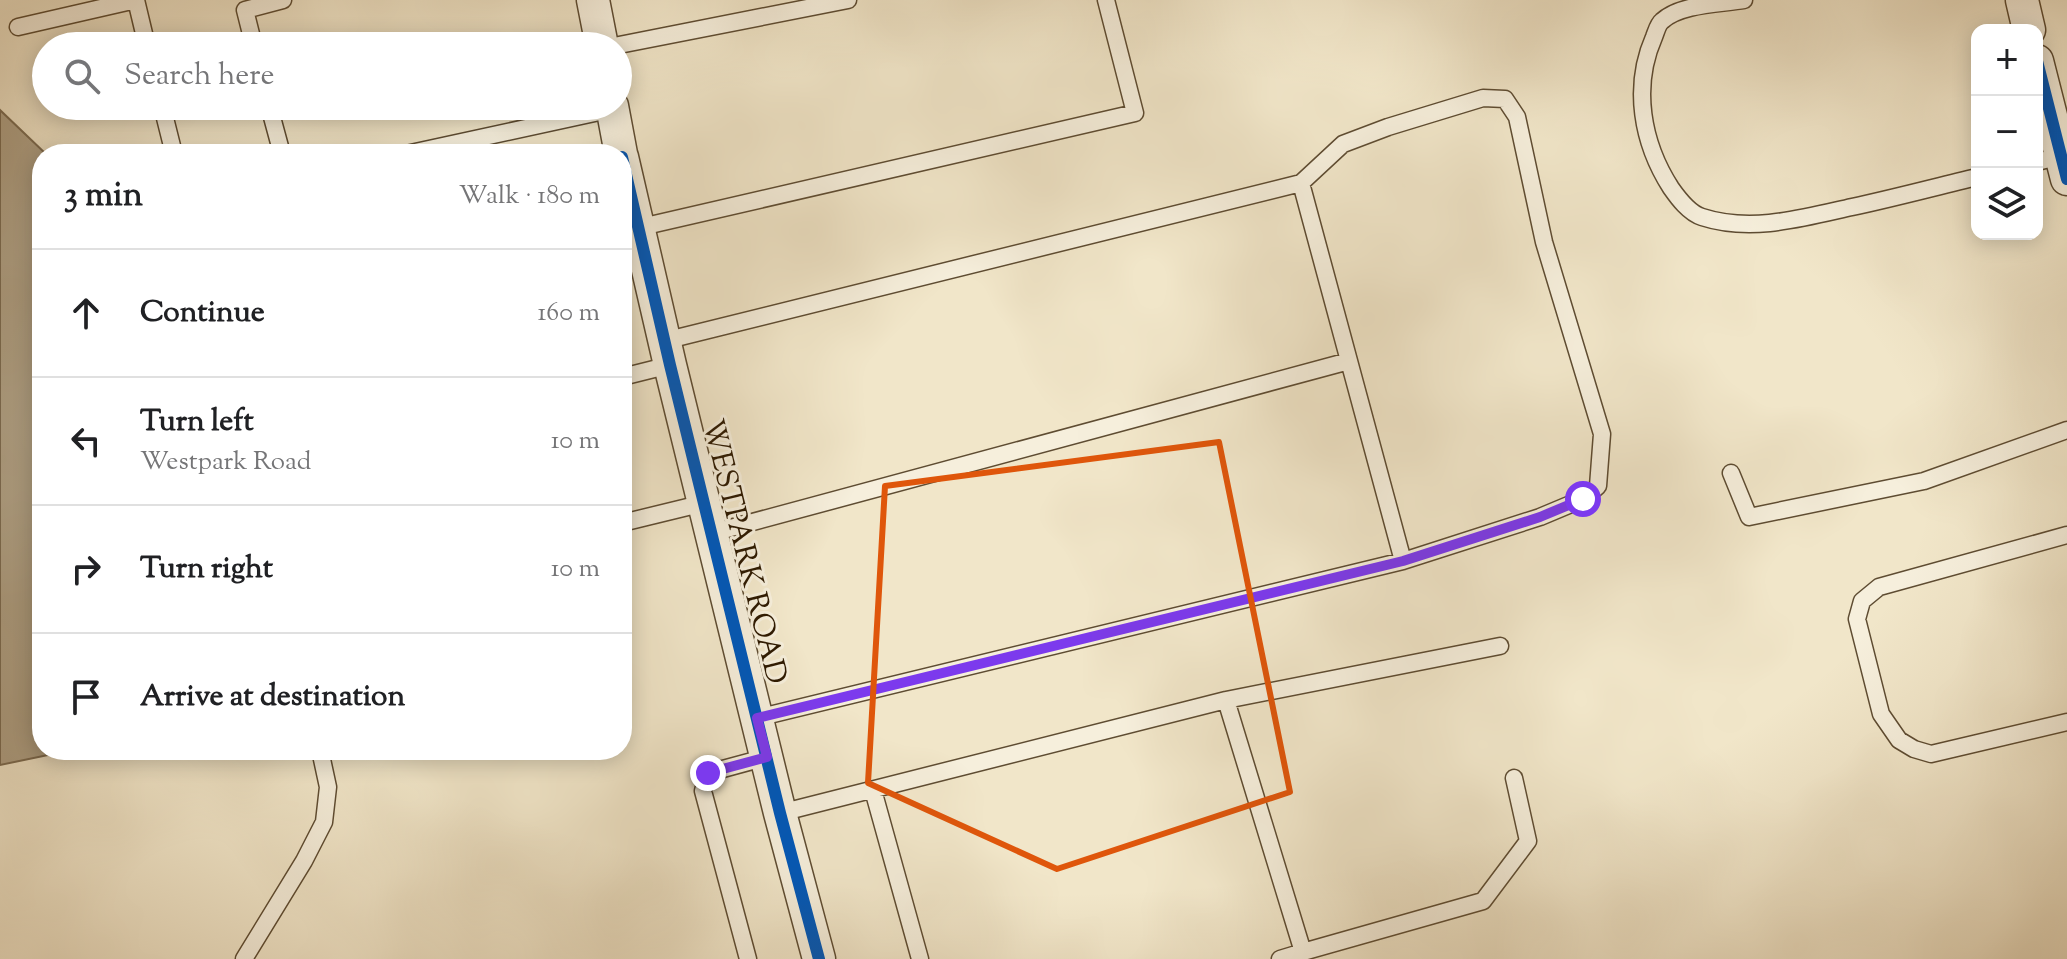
<!DOCTYPE html>
<meta charset="utf-8">
<style>
:root{--surface:#fff;--page:#f2f2f2;--text:#202124;--muted:#757577;--line:#e0e0e0}
body{margin:0;font-family:"Sorts Mill Goudy",serif;background:var(--page);color:var(--text)}
.controls{position:absolute;right:24px;top:24px;display:grid;overflow:hidden;border-radius:16px;box-shadow:0 4px 20px #0003}
.controls button{width:72px;height:72px;display:grid;place-items:center;padding:0;border:0;border-bottom:2px solid var(--line);background:var(--surface);color:var(--text);font:40px sans-serif}
.stop{position:absolute;width:24px;height:24px;margin:-18px;border:6px solid #7c3aed;border-radius:50%;background:#fff}
.stop.end{background:#7c3aed;border-color:#fff;box-shadow:0 2px 8px #0008}
.list{margin:0;padding:0;list-style:none}
h2{display:flex;justify-content:space-between;align-items:center;height:104px;margin:0;padding:0 32px;font-size:34px}
h2 small{font-size:26px;font-weight:400;color:var(--muted)}
.list li{display:grid;grid-template-columns:52px 1fr auto;gap:24px;align-items:center;box-sizing:border-box;height:128px;padding:0 32px;border-top:2px solid var(--line)}
.list b{display:block;font-size:30px;white-space:nowrap}
.list p{margin:0;font-size:26px;white-space:nowrap;color:var(--muted)}
.list em{font-size:26px;font-style:normal;color:var(--muted)}
.icon{flex:none;width:44px;height:44px;fill:none;stroke:currentColor;stroke-width:2;stroke-linecap:round;stroke-linejoin:round}
.map{position:relative;flex:none;width:2067px;height:959px;overflow:hidden}
.search{position:absolute;background:var(--surface);box-shadow:0 4px 20px #0003;left:32px;top:32px;width:600px;height:88px;display:flex;align-items:center;gap:20px;box-sizing:border-box;padding:0 28px;border-radius:44px;color:var(--muted);font-size:30px}
.panel{position:absolute;background:var(--surface);box-shadow:0 4px 20px #0003;left:32px;top:144px;width:600px;height:616px;border-radius:32px}
.map>svg:first-child{display:block}
.water{fill:#aea085;stroke:#7a6a50;stroke-width:2}
.lines{fill:none;stroke-linecap:round;stroke-linejoin:round}
.lane-casing{stroke:#5e4c32;stroke-width:19}
.street-casing{stroke:#5e4c32;stroke-width:35}
.lane{stroke:#f6efdc;stroke-width:16}
.street{stroke:#f6efdc;stroke-width:32}
.cycleway-casing{stroke:#f6efdc;stroke-width:17}
.cycleway{stroke:#0057b8;stroke-width:12}
.route{stroke:#7c3aed;stroke-width:10}
.marked{fill:none;stroke:#df560b;stroke-width:6;stroke-linejoin:round}
.labels{text-anchor:middle;dominant-baseline:central;stroke-width:6;stroke-linejoin:round;paint-order:stroke}
.street-label{font-size:30px;fill:#2d1900;stroke:#f6efdc}
</style>
<div class="map">
<svg width="2067" height="959" viewBox="0 0 2067 959">
<rect width="100%" height="100%" fill="#f1e6c9"/>
<filter id="stains"><feTurbulence type="fractalNoise" baseFrequency=".0025" numOctaves="4"/><feColorMatrix values="0 0 0 0 .2 0 0 0 0 .09 0 0 0 0 .02 0 0 0 .5 -.17"/></filter>
<radialGradient id="worn" r=".72"><stop offset=".6" stop-color="#630" stop-opacity="0"/><stop offset="1" stop-color="#630" stop-opacity=".3"/></radialGradient>
<path class="water" d="M0 110 46 154H42V750H72L0 765Z"/>
<g class="lines">
<defs>
<path id="lane" d="M136 0 147 46
M1744 0C1721 4 1680 4 1662 21 1658 24 1656 32 1654 37 1632 87 1642 143 1671 188 1678 198 1689 213 1702 217 1751 233 1803 218 1852 207 1894 198 1935 187 1977 177
M18 27 136 0
M254 46 245 10 283 0
M614 46 848 0
M162 106 174 154
M269 106 282 154
M406 154 613 109
M2037 162 2061 156
M1301 183 1343 144 1388 127 1483 98 1505 99 1517 117 1544 242 1602 434 1598 486 1583 499 1540 517 1403 561
M637 228 1135 113 1106 0
M664 341 1301 183 1403 561 757 718
M622 377 670 365
M1731 473 1749 517 1924 481 2067 430
M622 523 704 503
M712 533 1349 361
M2067 535 1879 587 1862 601 1857 619 1881 714 1899 740 1914 749 1931 754 2067 722
M1226 700 1500 646
M873 790 920 959
M780 813 1226 700 1303 952 1280 959
M1303 952 1483 901 1528 841 1514 778
M244 959 304 861 324 822 328 787 320 750
M748 959 703 791 708 773 767 757"/>
<path id="street" d="M593 0 602 46
M2022 0 2029 30
M2037 61 2067 179
M612 106 621 154
M622 157 670 365 780 813 819 959"/>
</defs>
<use href="#lane" class="lane-casing"/>
<use href="#street" class="street-casing"/>
<use href="#lane" class="lane"/>
<use href="#street" class="street"/>
<defs>
<path id="cycleway" d="M2037 61 2067 179
M622 157 670 365 780 813 819 959"/>
</defs>
<use href="#cycleway" class="cycleway-casing"/>
<use href="#cycleway" class="cycleway"/>
</g>
<g class="lines">
<path class="route" d="M708 773 767 757 757 718 1403 561 1540 517 1583 499"/>
</g>
<path class="marked" d="M1219 442 1290 792 1057 869 868 783 885 486Z"/>
<g class="labels">
<g class="street-label">
<text transform="translate(743 552) rotate(76)">WESTPARK ROAD</text>
</g>
</g>
<rect width="100%" height="100%" filter="url(#stains)"/>
<rect width="100%" height="100%" fill="url(#worn)"/>
</svg>
<div class="controls">
<button>+</button>
<button>−</button>
<button><svg class="icon" aria-label="layers" viewBox="0 0 24 24"><path d="M12 4l9 5-9 5-9-5zM3 14l9 5 9-5"/></svg></button>
</div>
<div class="stop" style="left:1583px;top:499px"></div>
<div class="stop end" style="left:708px;top:773px"></div>
<div class="search"><svg class="icon" aria-label="search" viewBox="0 0 24 24"><circle cx="10" cy="10" r="6"/><path d="M15 15l6 6"/></svg>Search here</div>
<section class="panel">
<h2>3 min<small>Walk · 180 m</small></h2>
<ul class="list">
<li><svg class="icon" aria-label="ahead" viewBox="0 0 24 24"><path d="M12 20V5M6 11l6-6 6 6"/></svg><div><b>Continue</b></div><em>160 m</em></li>
<li><svg class="icon" aria-label="left" viewBox="0 0 24 24"><path d="M17 20v-9H6M10 6l-5 5 5 5"/></svg><div><b>Turn left</b><p>Westpark Road</p></div><em>10 m</em></li>
<li><svg class="icon" aria-label="right" viewBox="0 0 24 24"><path d="M7 20v-9h11M14 6l5 5-5 5"/></svg><div><b>Turn right</b></div><em>10 m</em></li>
<li><svg class="icon" aria-label="arrive" viewBox="0 0 24 24"><path d="M6 21V4h12l-3 4 3 4H6"/></svg><div><b>Arrive at destination</b></div></li>
</ul>
</section>
</div>
